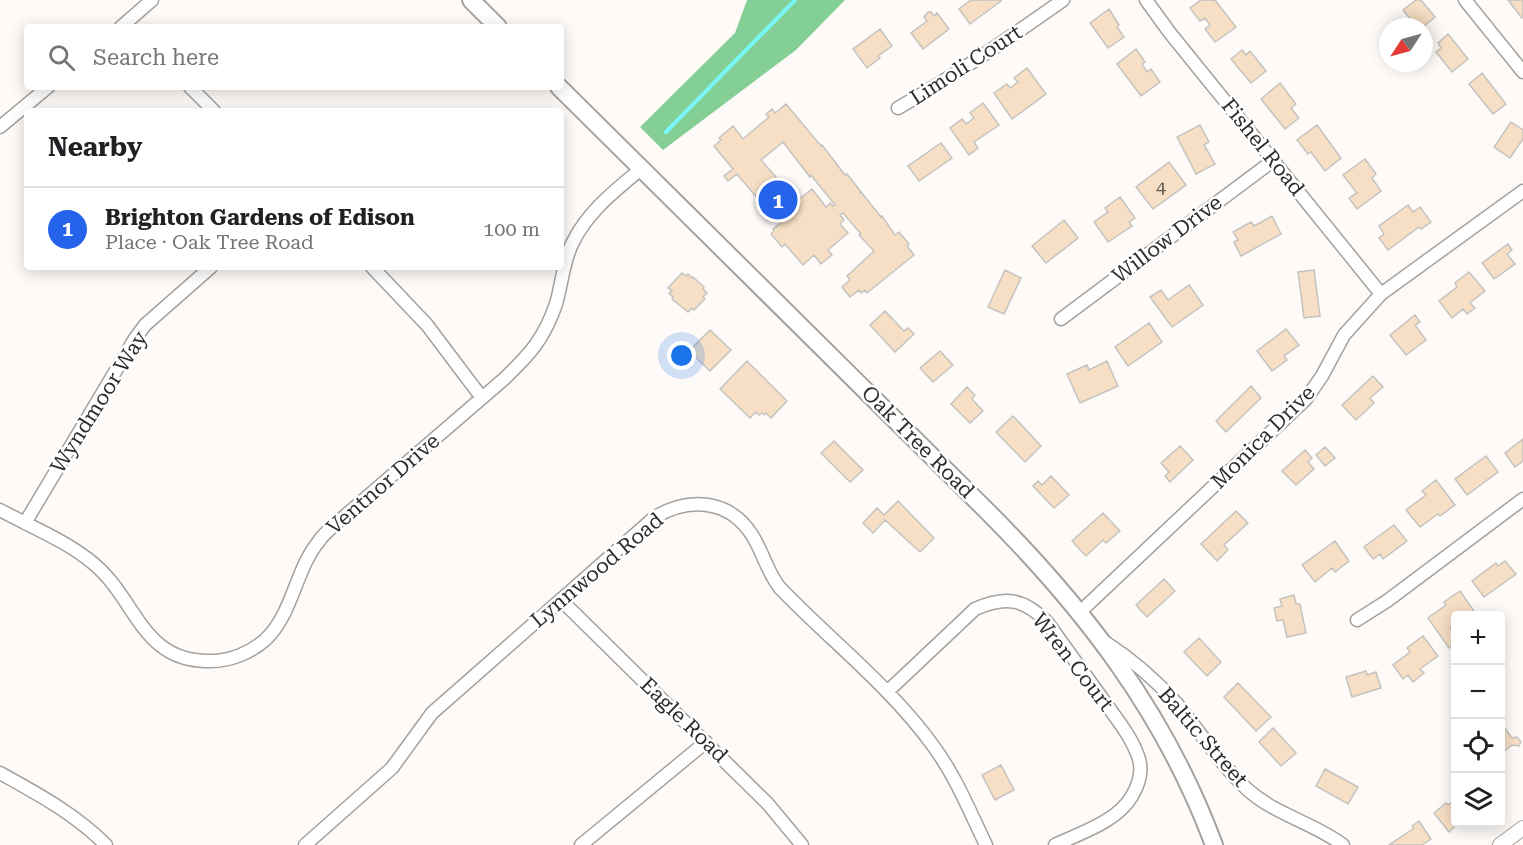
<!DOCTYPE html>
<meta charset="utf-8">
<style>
:root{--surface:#fff;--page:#f6f6f6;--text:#202124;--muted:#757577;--line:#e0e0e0;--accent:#2563eb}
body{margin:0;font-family:"Roboto Serif",serif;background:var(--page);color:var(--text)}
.controls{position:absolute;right:18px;bottom:18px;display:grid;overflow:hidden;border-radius:6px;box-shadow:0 3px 15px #0003}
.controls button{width:54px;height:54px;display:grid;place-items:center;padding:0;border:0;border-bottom:2px solid var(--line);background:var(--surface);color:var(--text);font:30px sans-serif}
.compass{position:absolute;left:1379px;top:18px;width:54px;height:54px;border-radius:50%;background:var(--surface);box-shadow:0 3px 15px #0003;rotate:234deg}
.you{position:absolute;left:682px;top:356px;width:21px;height:21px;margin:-15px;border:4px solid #fff;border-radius:50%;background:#1a73e8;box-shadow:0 0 0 9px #1a73e833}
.badge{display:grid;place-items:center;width:39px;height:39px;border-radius:50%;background:var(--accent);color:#fff;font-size:20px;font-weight:700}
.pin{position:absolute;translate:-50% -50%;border:3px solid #fff;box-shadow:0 2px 6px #0006}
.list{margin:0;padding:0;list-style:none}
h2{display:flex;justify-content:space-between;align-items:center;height:78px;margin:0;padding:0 24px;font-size:26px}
h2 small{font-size:20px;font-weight:400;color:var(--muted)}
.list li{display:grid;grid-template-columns:39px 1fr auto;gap:18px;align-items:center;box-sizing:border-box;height:84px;padding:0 24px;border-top:2px solid var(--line)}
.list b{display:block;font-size:22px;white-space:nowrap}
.list p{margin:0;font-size:20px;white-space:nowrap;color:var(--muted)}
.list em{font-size:20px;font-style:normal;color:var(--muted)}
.icon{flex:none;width:33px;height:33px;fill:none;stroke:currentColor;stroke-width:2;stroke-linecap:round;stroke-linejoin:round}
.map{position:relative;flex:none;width:1523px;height:845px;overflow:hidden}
.search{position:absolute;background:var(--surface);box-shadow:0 3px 15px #0003;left:24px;top:24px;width:540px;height:66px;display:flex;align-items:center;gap:15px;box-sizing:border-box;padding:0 21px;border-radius:6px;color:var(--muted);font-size:22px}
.panel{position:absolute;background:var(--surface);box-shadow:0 3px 15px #0003;left:24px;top:108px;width:540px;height:162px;border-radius:6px}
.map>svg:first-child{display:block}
.forest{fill:#84cf96}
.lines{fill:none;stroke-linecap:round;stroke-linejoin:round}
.stream{stroke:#7bf6f8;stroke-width:4}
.building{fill:#f6dfc4;stroke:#c5c3bf;stroke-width:1.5;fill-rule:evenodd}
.minor-casing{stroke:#a4a19e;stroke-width:15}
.tertiary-casing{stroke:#a4a19e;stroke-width:16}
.secondary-casing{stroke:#a4a19e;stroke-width:20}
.minor{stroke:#fff;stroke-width:12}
.tertiary{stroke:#fff;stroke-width:14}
.secondary{stroke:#fff;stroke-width:16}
.labels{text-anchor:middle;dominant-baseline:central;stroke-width:5;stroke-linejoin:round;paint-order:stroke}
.number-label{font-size:18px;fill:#615a52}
.street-label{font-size:21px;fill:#2f2d2c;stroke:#fff}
</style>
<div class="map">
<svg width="1523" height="845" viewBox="0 0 1523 845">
<rect width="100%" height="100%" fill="#fefaf8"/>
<path class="forest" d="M747 0H845L796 50 663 150 640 127 735 33Z"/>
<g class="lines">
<path class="stream" d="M666 132 795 0"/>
</g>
<path class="building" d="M971 0H1000L1001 1 970 24 959 9Z
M1201 0H1215L1236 27 1215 42 1205 29 1210 25 1205 18 1200 21 1190 8Z
M1416 0H1421L1435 17 1423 27H1417L1403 10Z
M1508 0H1523V17L1522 18Z
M1109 9 1119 25 1117 27 1124 37 1108 48 1090 23Z
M928 12H931L934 16 937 13 949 29 923 49 911 33 927 21 924 17Z
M880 29 892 46 878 56 880 58 867 68 853 49Z
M1448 34 1468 59 1452 72 1436 52 1441 48 1438 43Z
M1136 49 1145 62 1142 64 1147 72 1151 69 1160 82 1141 96 1117 64Z
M1242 50 1246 55 1250 51 1266 71 1251 83 1231 59Z
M1027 68 1046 94 1012 119 994 93 1007 84 1010 88 1018 82 1014 78Z
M1482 73 1506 104 1493 114 1469 84Z
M1280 83 1296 104 1291 108 1299 118 1285 129 1261 99Z
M983 103 999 125 974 142 978 148 969 155 950 128 962 119 966 124 974 118 970 113Z
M786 104 821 146 822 145 845 175 847 174 861 192 860 193H862L881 217 882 216 895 235 899 232 909 244 907 246 914 255 867 293 865 290 861 293 859 290 850 297 842 287 850 280 847 276 874 251 859 235 861 234 843 213 840 215 844 220 840 224 848 233 828 250 832 255 821 264 814 255 803 265 785 244 782 247 771 234 774 231 773 229 782 222 776 215 768 220 764 216 769 212 737 174 728 181 724 176 733 169 714 146 721 140 719 138 733 126 743 139 769 117 766 114 772 109 775 113ZM783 142 810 177 811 175 835 205 833 206 830 203 826 207 812 189 797 201 761 160Z
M1511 122 1523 130V139L1510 158 1494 147Z
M1200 125 1209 142 1204 145 1215 164 1196 174 1177 137Z
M1317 125 1341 158 1325 171 1311 152 1308 154 1297 140Z
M941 143 952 158 919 181 908 166Z
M1365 159 1376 174 1372 178 1381 191 1357 209 1349 198 1357 193 1343 175Z
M1169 162 1186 185 1153 209 1136 187Z
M1120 197 1135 218 1129 222 1132 226 1108 242 1094 222 1108 212 1105 208Z
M1408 205 1413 212 1420 207 1431 222 1421 229 1419 227 1388 250 1379 238 1384 234 1379 226Z
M1272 216 1281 234 1241 256 1234 242 1238 240 1233 232 1251 222 1254 226Z
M1064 220 1078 238 1046 263 1032 246Z
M1508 244 1512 250 1507 254 1515 264 1494 279 1482 263Z
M1005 270 1021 278 1004 314 988 307Z
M1314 270 1320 316 1304 318 1298 272Z
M1469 272 1485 291 1470 303 1475 308 1467 314 1463 309 1452 318 1439 301 1457 287 1455 283Z
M682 273 686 276 688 274 692 278 693 277 704 287 703 289 707 293 703 297 705 299 694 310 692 308 688 312 672 299 673 297 669 293 672 291 668 288Z
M1189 285 1203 305 1172 327 1150 297 1161 290 1168 300Z
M885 311 904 331 908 328 914 334 895 352 870 325Z
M1415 315 1420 322 1415 325 1426 340 1406 355 1390 335Z
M1149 323 1162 342 1128 366 1115 347Z
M1286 329 1299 345 1284 356 1287 360 1272 371 1257 351Z
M710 330 731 350 710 371 689 351Z
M940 351 953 365 933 382 920 368Z
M747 361 787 401 771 418 766 413 764 415 762 413 759 415 756 412 750 418 720 389Z
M1107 361 1118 386 1080 403 1067 374 1087 365 1089 370Z
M1373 376 1383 387 1370 398 1374 403 1356 420 1342 405Z
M1251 386 1261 398 1226 432 1216 421Z
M967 387 975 395 972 399 983 411 970 423 951 404Z
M1013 416 1041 446 1025 462 996 432Z
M1523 439V461L1515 467 1505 453Z
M834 441 863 470 850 482 821 453Z
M1180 446 1193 460 1170 482 1165 476 1169 472 1161 463Z
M1325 447 1335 458 1325 466 1316 455Z
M1305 450 1312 458 1308 462 1314 469 1296 485 1282 471Z
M1486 456 1498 472 1467 495 1455 479Z
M1051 476 1069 495 1054 508 1033 486 1038 481 1042 485Z
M1436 480 1455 505 1440 516 1438 514 1420 527 1406 510 1426 495 1422 491Z
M898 501 934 538 920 552 885 520 873 533 863 523 877 508 884 515Z
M1236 511 1248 523 1224 545 1228 550 1217 561 1201 544Z
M1103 513 1120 531 1106 543 1103 540 1086 556 1072 541Z
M1394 525 1407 541 1383 559 1380 554 1373 559 1364 547Z
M1335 541 1349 561 1335 572 1332 568 1315 582 1302 565Z
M1505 561 1516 574 1484 597 1472 581 1496 563 1498 566Z
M1164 579 1175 591 1147 617 1136 605Z
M1460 591 1474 611 1468 616H1456V624L1450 628 1456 636V643L1449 648 1428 618 1446 605 1444 602Z
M1294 595 1296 604H1300L1306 633 1287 637 1283 620 1277 621 1274 608 1282 606 1280 599Z
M1423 636 1438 656 1420 669 1424 673 1413 682 1408 675 1403 679 1393 665 1410 652 1407 648Z
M1199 638 1221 662 1207 676 1184 652Z
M1366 671 1367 675 1376 672 1381 688 1352 697 1346 677Z
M1238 683 1271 717 1256 731 1224 697Z
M1500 722 1512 738 1517 737 1521 742 1519 746 1512 745 1501 754Z
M1273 728 1296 753 1281 766 1259 742Z
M1001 765 1014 790 995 800 982 775Z
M1325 769 1358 787 1348 804 1316 786Z
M1456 799V822H1460L1449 832 1434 813 1446 803 1448 805Z
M1419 821 1431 839 1422 845H1389L1414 828 1412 826Z"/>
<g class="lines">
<defs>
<path id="minor" d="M1146 0 1170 33 1381 294
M1465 0 1523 72
M121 27 152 0
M190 87 214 111
M898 108C956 75 1009 38 1063 0
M0 127 48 87
M372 267 427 325 482 398
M1061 319 1274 160
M0 510C31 527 67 541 94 564 137 600 142 663 211 661 230 661 250 653 265 640 293 614 295 570 319 541 322 536 327 532 331 528L504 379C530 354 544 339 556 304 562 284 563 261 573 242 588 211 616 190 642 168
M25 523 134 340 145 325 211 267
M561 600 768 804 802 845
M1080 612 1306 399 1322 376 1344 335 1381 294 1523 191
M1357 620 1387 601 1523 499
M1105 642C1133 660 1156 680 1178 705 1201 733 1221 765 1248 790 1276 815 1314 823 1343 845
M887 692 975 609C1006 596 1023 598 1047 622 1066 648 1085 675 1104 701 1116 718 1131 736 1138 756 1143 769 1139 784 1132 796 1117 822 1080 833 1055 845
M0 773C38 794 75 814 106 845
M305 845 392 768 432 713 456 692 655 517C689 497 729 499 752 535 763 552 767 572 780 588 831 641 891 687 934 747 956 777 970 812 986 845
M581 845 706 742"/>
<path id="tertiary" d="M1500 845 1523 828"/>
<path id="secondary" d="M471 0 498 27
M559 87 986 510C1085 609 1165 713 1214 845"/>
</defs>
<use href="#minor" class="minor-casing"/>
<use href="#tertiary" class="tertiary-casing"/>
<use href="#secondary" class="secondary-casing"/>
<use href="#minor" class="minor"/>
<use href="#tertiary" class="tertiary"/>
<use href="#secondary" class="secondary"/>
</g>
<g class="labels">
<g class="number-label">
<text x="1161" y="186">4</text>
</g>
<g class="street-label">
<text transform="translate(966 65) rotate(-33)">Limoli Court</text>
<text transform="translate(1263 147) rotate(51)">Fishel Road</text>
<text transform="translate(1167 239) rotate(-37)">Willow Drive</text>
<text transform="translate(99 402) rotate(-58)">Wyndmoor Way</text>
<text transform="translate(1263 437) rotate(-45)">Monica Drive</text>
<text transform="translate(918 442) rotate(45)">Oak Tree Road</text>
<text transform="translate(383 484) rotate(-41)">Ventnor Drive</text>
<text transform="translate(597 570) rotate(-40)">Lynnwood Road</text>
<text transform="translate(1073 662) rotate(52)">Wren Court</text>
<text transform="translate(684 720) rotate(44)">Eagle Road</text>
<text transform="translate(1203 737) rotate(49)">Baltic Street</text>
</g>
</g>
</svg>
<div class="controls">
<button>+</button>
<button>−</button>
<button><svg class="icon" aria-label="locate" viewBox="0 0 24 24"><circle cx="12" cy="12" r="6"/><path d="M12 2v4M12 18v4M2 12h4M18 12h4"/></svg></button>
<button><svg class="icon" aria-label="layers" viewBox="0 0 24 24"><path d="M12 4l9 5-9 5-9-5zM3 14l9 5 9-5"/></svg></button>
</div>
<svg class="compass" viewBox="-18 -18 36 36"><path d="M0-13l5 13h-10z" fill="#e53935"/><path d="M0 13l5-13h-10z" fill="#757577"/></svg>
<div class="you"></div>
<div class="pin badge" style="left:778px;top:200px">1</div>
<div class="search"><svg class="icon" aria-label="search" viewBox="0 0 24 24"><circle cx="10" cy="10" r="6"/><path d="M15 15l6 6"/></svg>Search here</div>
<section class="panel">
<h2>Nearby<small></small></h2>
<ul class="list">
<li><span class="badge">1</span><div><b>Brighton Gardens of Edison</b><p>Place · Oak Tree Road</p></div><em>100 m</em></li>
</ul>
</section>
</div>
